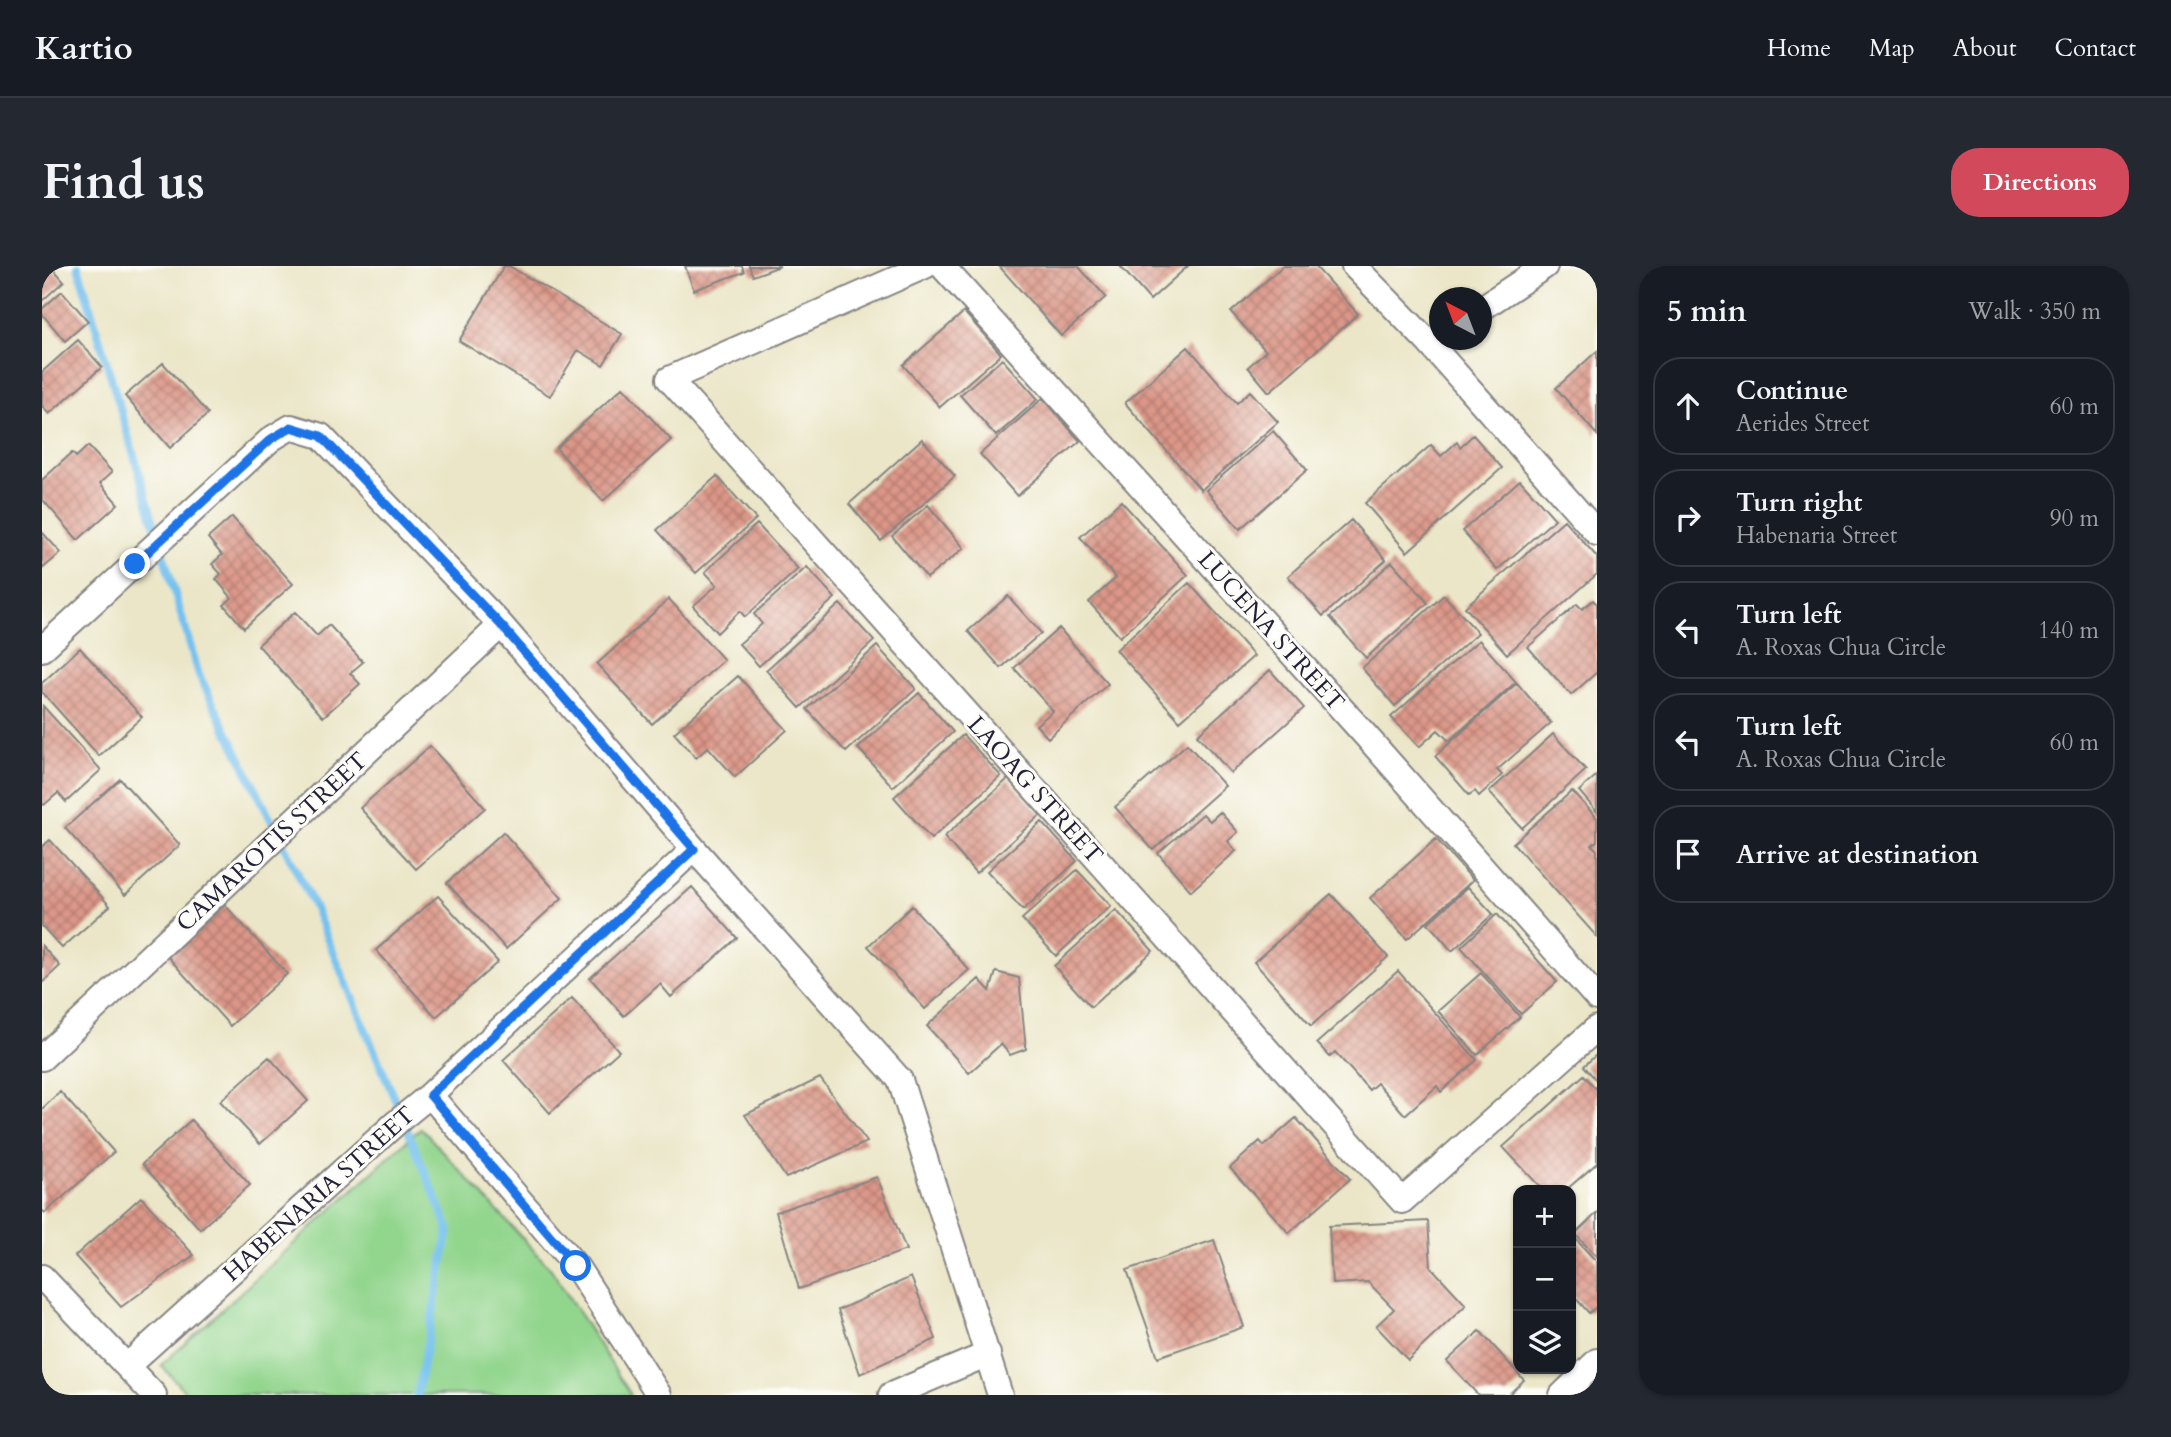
<!DOCTYPE html>
<meta charset="utf-8">
<style>
:root{--surface:#171b24;--page:#242831;--text:#f1f3f6;--muted:#9ea1a6;--line:#363941;--accent:#d1495b}
body{margin:0;font-family:Cardo,serif;background:var(--page);color:var(--text)}
.controls{position:absolute;right:21px;bottom:21px;display:grid;overflow:hidden;border-radius:14px;box-shadow:0 2px 5px #0004}
.controls button{width:63px;height:63px;display:grid;place-items:center;padding:0;border:0;border-bottom:2px solid var(--line);background:var(--surface);color:var(--text);font:35px sans-serif}
.compass{position:absolute;left:1387px;top:21px;width:63px;height:63px;border-radius:50%;background:var(--surface);box-shadow:0 2px 5px #0004;rotate:318deg}
.stop{position:absolute;width:21px;height:21px;margin:-16px;border:5px solid #1a73e8;border-radius:50%;background:#fff}
.stop.end{background:#1a73e8;border-color:#fff;box-shadow:0 2px 7px #0008}
.list{margin:0;padding:0;list-style:none}
h2{display:flex;justify-content:space-between;align-items:center;height:91px;margin:0;padding:0 28px;font-size:30px}
h2 small{font-size:23px;font-weight:400;color:var(--muted)}
.list li{display:grid;grid-template-columns:46px 1fr auto;gap:21px;align-items:center;box-sizing:border-box;height:98px;margin:0 14px 14px;padding:0 14px;border:2px solid var(--line);border-radius:28px}
.list b{display:block;font-size:26px;white-space:nowrap}
.list p{margin:0;font-size:23px;white-space:nowrap;color:var(--muted)}
.list em{font-size:23px;font-style:normal;color:var(--muted)}
.icon{flex:none;width:38px;height:38px;fill:none;stroke:currentColor;stroke-width:2;stroke-linecap:round;stroke-linejoin:round}
.map{position:relative;flex:none;width:1555px;height:1129px;overflow:hidden;border-radius:28px}
header{display:flex;align-items:center;gap:42px;box-sizing:border-box;height:98px;padding:0 35px;background:var(--surface);border-bottom:2px solid var(--line)}
header strong{font-size:33px}
nav{display:flex;gap:38px;margin-inline-start:auto;font-size:24px}
.intro{display:flex;align-items:center;justify-content:space-between;box-sizing:border-box;height:168px;padding:0 42px}
h1{margin:0;font-size:49px}
.button{padding:18px 32px;border-radius:28px;background:var(--accent);color:#fff;font-size:24px;font-weight:700}
main{display:flex;gap:42px;padding:0 42px}
aside{flex:1;background:var(--surface);border-radius:28px;box-shadow:0 2px 5px #0004}
.map>svg:first-child{display:block}
.park{fill:#92d58d;stroke:#5a7c64;stroke-width:2}
.lines{fill:none;stroke-linecap:round;stroke-linejoin:round}
.stream{stroke:#75c1ef;stroke-width:8}
.building{fill:url(#building-cross-hatch)}
.street-casing{stroke:#868482;stroke-width:28}
.street{stroke:#fff;stroke-width:24}
.route{stroke:#1a73e8;stroke-width:9}
.labels{text-anchor:middle;dominant-baseline:central;stroke-width:6;stroke-linejoin:round;paint-order:stroke}
.street-label{font-size:24px;fill:#22223b;stroke:#fdfcf7}
</style>
<header>
<strong>Kartio</strong>
<nav><a>Home</a><a>Map</a><a>About</a><a>Contact</a></nav>
</header>
<div class="intro"><h1>Find us</h1><a class="button">Directions</a></div>
<main>
<div class="map">
<svg width="1555" height="1129" viewBox="0 0 1555 1129">
<defs>
<pattern id="building-cross-hatch" width="8" height="8" patternUnits="userSpaceOnUse" patternTransform="scale(1.75)"><rect width="8" height="8" fill="#dc9788"/><path d="M0 0l8 8M0 8l8-8" fill="none" stroke="#b27b70"/></pattern>
</defs>
<rect width="100%" height="100%" fill="#fdfcf7"/>
<filter id="ink" filterUnits="userSpaceOnUse"><feTurbulence type="fractalNoise" baseFrequency=".0143" numOctaves="2"/><feDisplacementMap in="SourceGraphic" scale="14" xChannelSelector="R" yChannelSelector="G"/><feConvolveMatrix kernelMatrix="1 2 1 2 8 2 1 2 1" color-interpolation-filters="sRGB"/></filter>
<filter id="wash" filterUnits="userSpaceOnUse"><feTurbulence type="fractalNoise" baseFrequency=".00686" numOctaves="4" result="noise"/><feDisplacementMap in="SourceGraphic" scale="28" xChannelSelector="R" yChannelSelector="G"/><feGaussianBlur stdDeviation="1.57" result="paint"/><feColorMatrix in="noise" values="0 0 0 0 0 0 0 0 0 0 0 0 0 0 0 0 0 1.4 0 .05"/><feComposite in="paint" operator="in"/></filter>
<g filter="url(#wash)">
<rect width="100%" height="100%" fill="#ebe6c8"/>
<path class="park" d="M379 862 509 1003 589 1129H146L119 1099Z"/>
<g class="lines">
<path class="stream" d="M36 0 157 409 271 638 407 963 375 1129"/>
</g>
<g id="blocks">
<path class="building" d="M0 0H9L22 15 0 35Z
M462 0H467L580 68 561 99 536 84 508 130 417 75Z
M643 0H700L702 6 652 24Z
M707 0H738L711 10Z
M957 0H1036L1064 31 1019 70Z
M1078 0H1146L1108 34Z
M1241 0H1273L1316 48 1227 126 1206 101 1224 85 1189 46Z
M20 25 46 55 23 75 0 48V43Z
M922 46 959 88 898 141 861 99Z
M36 74 60 101 7 148 0 140V106Z
M1146 81 1195 137 1208 125 1236 156 1159 224 1083 137Z
M1555 85V169L1514 122Z
M960 93 996 133 954 170 918 129Z
M121 97 166 148 128 182 83 130Z
M581 121 629 174 561 235 514 182Z
M1001 132 1038 175 975 230 938 188Z
M1231 165 1265 204 1198 263 1164 224Z
M1431 169 1460 202 1365 286 1323 237 1389 179 1399 190 1415 176 1418 181Z
M880 173 913 210 839 275 807 238Z
M46 180 70 206 58 217 76 238 36 274 0 233V214L30 187 34 191Z
M675 210 714 253 654 307 615 264Z
M1478 214 1513 253 1455 304 1420 265Z
M1079 235 1146 309 1078 371 1047 336 1074 312 1038 271Z
M886 239 922 282 885 312 850 270Z
M190 251 251 318 202 362 182 339 190 332 174 313 179 308 170 298 180 289 166 272Z
M1309 254 1344 294 1281 350 1246 310Z
M1522 254 1555 291V308L1465 388 1423 341Z
M715 258 756 303 703 351 698 345 675 367 651 340 675 319 663 306Z
M0 266 19 287 0 303Z
M1350 296 1386 337 1324 392 1288 351Z
M765 301 793 332 717 400 697 378 720 358 712 348Z
M1147 317 1212 390 1138 455 1074 384Z
M1402 329 1436 367 1353 440 1320 402Z
M966 330 999 367 959 402 926 365Z
M627 333 682 394 610 458 555 398Z
M1551 334 1555 338V406L1529 429 1486 381 1535 338 1540 343Z
M798 338 832 375 758 442 724 404Z
M253 346 275 370 287 359 321 396 308 407 318 418 281 451 216 379Z
M1017 362 1066 418 1006 472 994 459 1011 445 972 402Z
M1437 374 1474 416 1407 475 1396 464 1377 481 1349 451Z
M835 380 874 423 804 486 765 443Z
M38 382 100 451 57 490 0 426V417Z
M1228 404 1262 442 1189 507 1155 469Z
M696 410 745 464 693 511 666 481 654 492 632 467Z
M1475 417 1509 457 1455 504 1460 509 1437 530 1433 525 1427 529 1393 490Z
M877 427 911 466 851 521 816 482Z
M1 440 59 504 24 536 16 527 2 539 0 537Z
M1511 468 1544 504 1480 562 1447 526Z
M921 469 959 510 889 573 852 531Z
M1145 478 1183 520 1111 584 1073 541Z
M388 480 443 542 374 603 318 542Z
M1555 509V546L1537 525Z
M78 513 138 579 83 629 23 562Z
M966 513 999 549 934 607 902 571Z
M1530 525 1555 552V575L1550 579 1555 584V671L1471 577Z
M1178 546 1196 566 1186 575 1194 585 1149 625 1116 587 1161 548 1168 555Z
M1000 556 1035 595 981 644 945 605Z
M461 566 520 632 464 683 405 617Z
M1394 573 1431 614 1365 673 1328 632Z
M8 574 68 640 20 682 0 660V581Z
M1035 604 1069 640 1014 690 980 653Z
M650 621 695 672 629 731 618 718 582 750 548 712Z
M1426 621 1451 648 1410 685 1386 657Z
M1289 628 1346 691 1269 760 1212 696Z
M396 630 456 696 394 751 334 684Z
M183 639 245 708 188 760 126 691Z
M870 640 927 704 883 743 826 680Z
M1074 644 1111 685 1049 741 1012 700Z
M1455 648 1515 716 1479 748 1419 681Z
M0 680 18 700 0 717Z
M1356 705 1435 794 1399 826 1395 820 1363 849 1335 817 1327 824 1293 786 1288 791 1275 777Z
M954 706 977 712 984 783 968 789 959 778 927 807 885 760 937 713 948 725Z
M1439 707 1478 751 1435 789 1396 745Z
M530 732 577 785 508 847 461 794Z
M1555 788V815L1542 800Z
M227 791 266 835 218 878 178 835Z
M1542 809 1555 824V897L1524 924H1501L1461 881Z
M778 812 825 876 744 912 703 849Z
M18 826 72 886 3 947 0 944V843Z
M1254 852 1308 913 1247 967 1188 902 1218 875 1222 880Z
M149 854 208 919 158 963 100 898Z
M835 911 864 984 757 1023 734 946Z
M99 931 152 989 79 1041 33 990Z
M1555 947V991L1533 968Z
M1386 955 1389 1001 1424 1039 1366 1094 1334 1060 1352 1043 1326 1016 1290 1018 1287 960Z
M1529 968 1555 996V1040L1547 1047 1529 1027Z
M1172 974 1202 1061 1116 1091 1085 1004Z
M869 1011 894 1073 818 1108 796 1044Z
M1438 1065 1482 1114 1466 1129H1436L1405 1095Z"/>
</g>
</g>
<g filter="url(#ink)">
<use href="#blocks" fill-opacity="0" stroke="#868482" stroke-width="2"/>
<g class="lines">
<defs>
<path id="street" d="M883 0 627 113 1360 935 1555 762
M900 0 1325 471 1555 732
M1312 0 1387 77 1555 267
M1440 42 1503 0
M0 383 229 173 249 161 279 170 459 359 652 583 858 814 958 1129
M0 792 459 359
M388 829 534 1000 617 1129
M0 1011 112 1129
M85 1100 355 856 388 829 652 583
M849 1129 946 1088
M1520 1129 1555 1095"/>
</defs>
<use href="#street" class="street-casing"/>
<use href="#street" class="street"/>
</g>
</g>
<g class="lines" filter="url(#ink)">
<path class="route" d="M93 298 229 173 249 161 279 170 459 359 652 583 388 829 534 1000"/>
</g>
<g class="labels">
<g class="street-label">
<text transform="translate(1229 365) rotate(48)">LUCENA STREET</text>
<text transform="translate(993 524) rotate(48)">LAOAG STREET</text>
<text transform="translate(230 576) rotate(-43)">CAMAROTIS STREET</text>
<text transform="translate(277 928) rotate(-42)">HABENARIA STREET</text>
</g>
</g>
</svg>
<div class="controls">
<button>+</button>
<button>−</button>
<button><svg class="icon" aria-label="layers" viewBox="0 0 24 24"><path d="M12 4l9 5-9 5-9-5zM3 14l9 5 9-5"/></svg></button>
</div>
<svg class="compass" viewBox="-18 -18 36 36"><path d="M0-13l5 13h-10z" fill="#e53935"/><path d="M0 13l5-13h-10z" fill="#9ea1a6"/></svg>
<div class="stop" style="left:534px;top:1000px"></div>
<div class="stop end" style="left:93px;top:298px"></div>
</div>
<aside>
<h2>5 min<small>Walk · 350 m</small></h2>
<ul class="list">
<li><svg class="icon" aria-label="ahead" viewBox="0 0 24 24"><path d="M12 20V5M6 11l6-6 6 6"/></svg><div><b>Continue</b><p>Aerides Street</p></div><em>60 m</em></li>
<li><svg class="icon" aria-label="right" viewBox="0 0 24 24"><path d="M7 20v-9h11M14 6l5 5-5 5"/></svg><div><b>Turn right</b><p>Habenaria Street</p></div><em>90 m</em></li>
<li><svg class="icon" aria-label="left" viewBox="0 0 24 24"><path d="M17 20v-9H6M10 6l-5 5 5 5"/></svg><div><b>Turn left</b><p>A. Roxas Chua Circle</p></div><em>140 m</em></li>
<li><svg class="icon" aria-label="left" viewBox="0 0 24 24"><path d="M17 20v-9H6M10 6l-5 5 5 5"/></svg><div><b>Turn left</b><p>A. Roxas Chua Circle</p></div><em>60 m</em></li>
<li><svg class="icon" aria-label="arrive" viewBox="0 0 24 24"><path d="M6 21V4h12l-3 4 3 4H6"/></svg><div><b>Arrive at destination</b></div></li>
</ul>
</aside>
</main>
